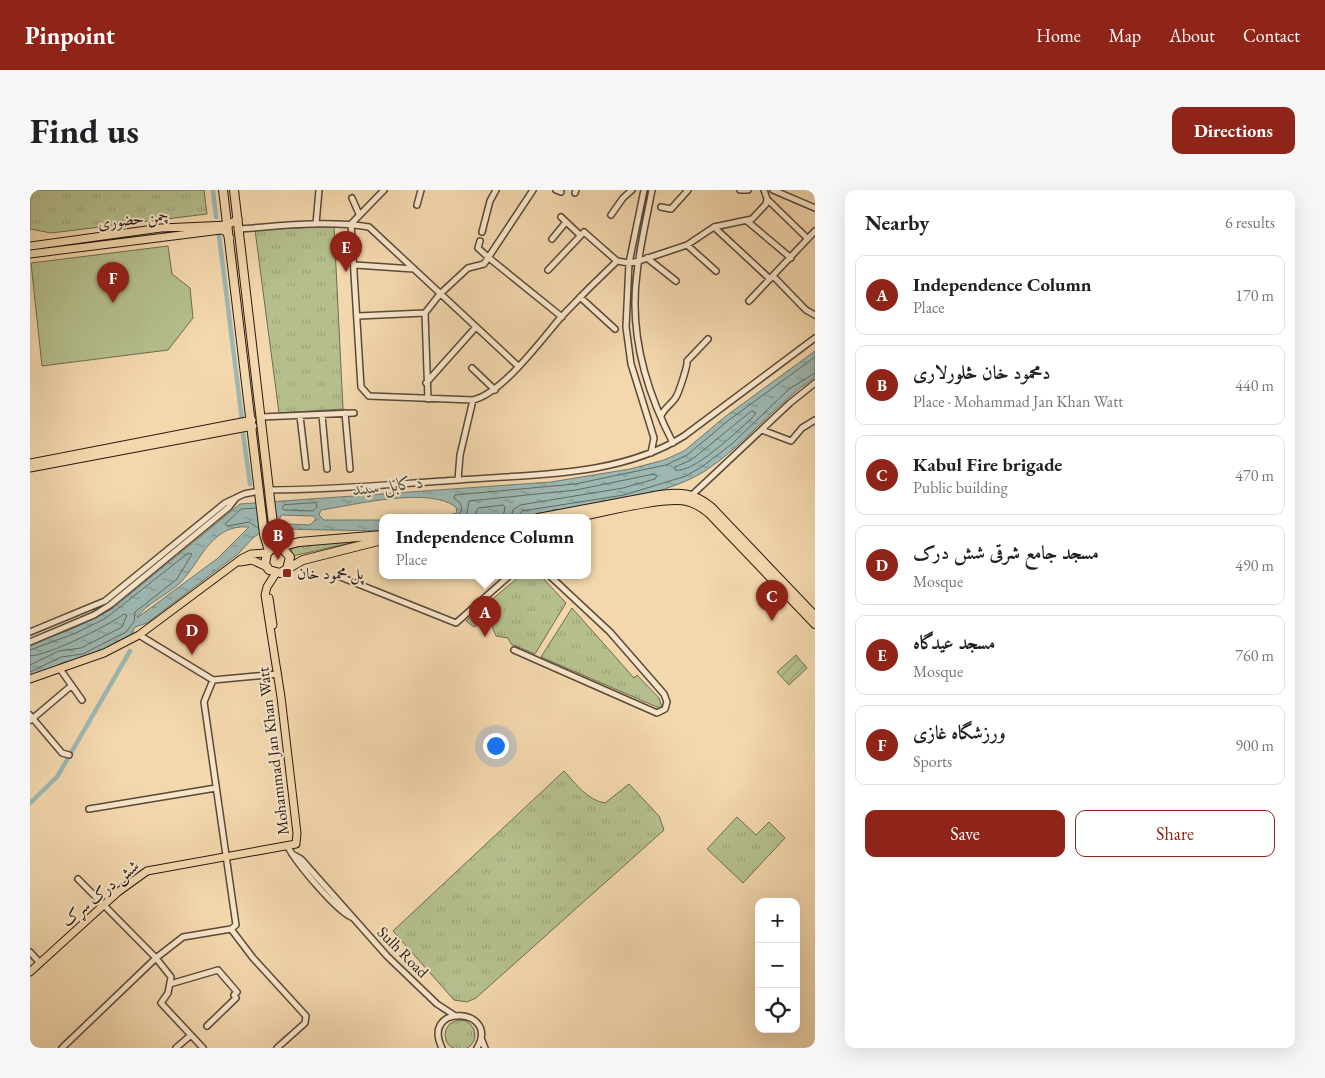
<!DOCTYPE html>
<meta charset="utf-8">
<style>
:root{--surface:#fff;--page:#f6f6f6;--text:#202124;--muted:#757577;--line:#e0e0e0;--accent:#8f2418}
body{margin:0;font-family:"EB Garamond",Amiri,serif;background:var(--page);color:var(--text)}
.controls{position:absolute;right:15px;bottom:15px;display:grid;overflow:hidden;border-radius:10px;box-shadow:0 5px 20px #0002}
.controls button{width:45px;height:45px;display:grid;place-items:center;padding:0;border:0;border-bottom:1px solid var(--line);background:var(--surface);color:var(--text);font:25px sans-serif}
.you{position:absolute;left:465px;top:555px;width:18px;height:18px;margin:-12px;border:4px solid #fff;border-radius:50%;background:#1a73e8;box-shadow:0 0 0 8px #1a73e833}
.badge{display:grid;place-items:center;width:32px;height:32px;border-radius:50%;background:var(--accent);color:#fff;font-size:16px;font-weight:700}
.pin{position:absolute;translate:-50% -41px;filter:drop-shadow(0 1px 2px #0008)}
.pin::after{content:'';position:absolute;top:26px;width:18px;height:15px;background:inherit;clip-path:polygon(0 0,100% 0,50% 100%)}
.popup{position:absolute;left:349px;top:324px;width:212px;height:65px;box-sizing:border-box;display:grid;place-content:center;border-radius:10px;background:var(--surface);filter:drop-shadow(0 1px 4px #0005);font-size:16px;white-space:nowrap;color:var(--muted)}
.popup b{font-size:19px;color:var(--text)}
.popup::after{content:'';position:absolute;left:50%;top:100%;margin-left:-10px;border:10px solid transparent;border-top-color:var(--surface)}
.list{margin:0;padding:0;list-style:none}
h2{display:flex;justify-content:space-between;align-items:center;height:65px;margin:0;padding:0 20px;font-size:21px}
h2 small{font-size:16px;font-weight:400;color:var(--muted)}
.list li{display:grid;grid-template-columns:32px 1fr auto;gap:15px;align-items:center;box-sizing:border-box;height:80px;margin:0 10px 10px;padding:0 10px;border:1px solid var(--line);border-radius:10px}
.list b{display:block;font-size:19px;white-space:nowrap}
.list p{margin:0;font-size:16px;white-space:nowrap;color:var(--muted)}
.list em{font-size:16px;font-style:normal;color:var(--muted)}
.actions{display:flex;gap:10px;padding:15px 20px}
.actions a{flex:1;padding:11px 0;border:1px solid var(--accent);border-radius:10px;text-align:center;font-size:18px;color:var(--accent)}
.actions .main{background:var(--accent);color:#fff}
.icon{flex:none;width:28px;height:28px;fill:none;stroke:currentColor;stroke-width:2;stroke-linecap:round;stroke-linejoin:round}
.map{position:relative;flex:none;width:785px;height:858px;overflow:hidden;border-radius:10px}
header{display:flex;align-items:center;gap:30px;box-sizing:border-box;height:70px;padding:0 25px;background:var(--accent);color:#fff}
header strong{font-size:24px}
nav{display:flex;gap:28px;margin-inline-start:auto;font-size:18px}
.intro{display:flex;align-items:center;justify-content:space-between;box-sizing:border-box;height:120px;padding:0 30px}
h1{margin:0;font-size:35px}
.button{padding:12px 22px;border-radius:10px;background:var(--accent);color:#fff;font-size:18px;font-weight:700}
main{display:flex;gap:30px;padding:0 30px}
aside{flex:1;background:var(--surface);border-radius:10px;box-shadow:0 5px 20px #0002}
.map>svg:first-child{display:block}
.grass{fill:url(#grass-tufts);stroke:#6e6c50}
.garden{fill:url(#garden-furrows);stroke:#6e6c50}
.pitch{fill:#b5bf8e;stroke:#6e6c50}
.water{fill:url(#water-ripples);stroke:#6e7972;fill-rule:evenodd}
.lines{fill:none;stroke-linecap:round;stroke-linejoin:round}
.shore{stroke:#626962;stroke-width:1}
.canal{stroke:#9db8b2;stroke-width:4.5}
.minor-casing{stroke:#5a4938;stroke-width:8}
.major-casing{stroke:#271a11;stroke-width:9}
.highway-casing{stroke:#271a11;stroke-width:10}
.minor{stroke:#f7e5ca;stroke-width:5}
.major{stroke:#f3d7ad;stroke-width:7}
.highway{stroke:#f3d7ad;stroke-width:8}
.poi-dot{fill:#8f2418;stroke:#f7e5ca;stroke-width:2}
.labels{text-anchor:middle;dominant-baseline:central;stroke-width:4;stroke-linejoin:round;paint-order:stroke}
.street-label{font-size:16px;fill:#271a11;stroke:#f7e5ca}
.poi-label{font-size:16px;fill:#271a11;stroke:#f7e5ca;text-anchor:start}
.water-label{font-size:18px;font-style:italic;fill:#505149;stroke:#f7e5ca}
</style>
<header>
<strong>Pinpoint</strong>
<nav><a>Home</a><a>Map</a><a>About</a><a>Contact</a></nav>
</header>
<div class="intro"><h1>Find us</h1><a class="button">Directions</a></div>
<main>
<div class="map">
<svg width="785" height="858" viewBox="0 0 785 858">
<defs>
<pattern id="grass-tufts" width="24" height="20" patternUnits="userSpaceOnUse" patternTransform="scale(1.25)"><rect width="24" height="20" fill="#b5bf8e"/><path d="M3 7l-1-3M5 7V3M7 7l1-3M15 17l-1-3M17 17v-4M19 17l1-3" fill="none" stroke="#9ca479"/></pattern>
<pattern id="garden-furrows" width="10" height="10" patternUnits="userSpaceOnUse" patternTransform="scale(1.25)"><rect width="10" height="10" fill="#b5bf8e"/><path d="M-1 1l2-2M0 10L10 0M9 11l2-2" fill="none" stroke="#9ca479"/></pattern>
<pattern id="water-ripples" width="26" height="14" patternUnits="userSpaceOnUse" patternTransform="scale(1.25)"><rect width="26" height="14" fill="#9db8b2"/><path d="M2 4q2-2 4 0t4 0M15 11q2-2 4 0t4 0" fill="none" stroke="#80958f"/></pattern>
</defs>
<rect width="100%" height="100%" fill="#f3d7ad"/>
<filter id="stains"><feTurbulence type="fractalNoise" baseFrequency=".004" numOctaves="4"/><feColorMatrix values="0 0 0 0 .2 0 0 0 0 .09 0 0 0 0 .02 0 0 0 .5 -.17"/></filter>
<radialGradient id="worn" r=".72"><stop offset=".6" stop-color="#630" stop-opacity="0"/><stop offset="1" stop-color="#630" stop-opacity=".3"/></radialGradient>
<path class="grass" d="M0 0H174L177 24 21 43 0 39Z
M304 36 313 219 249 223 225 40Z
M329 351 263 366 261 359 266 357V354Z
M490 386H511L536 413 505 464 481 454 478 448 466 446 461 434 452 432 444 437 436 431Z
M542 418 604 488 607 485 629 508 632 517H627L511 467Z
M534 581C546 594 557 610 575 613L599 594 629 626 634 640 446 808 437 812 424 810 363 741Z
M707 627 726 645 739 632 755 648 713 693 677 659Z
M415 845a15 15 0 1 1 30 0a15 15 0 1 1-30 0Z"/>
<path class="garden" d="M766 465 777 478 759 495 747 482Z"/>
<path class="pitch" d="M138 56 142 84 160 98 163 128 138 160 12 176 1 73Z"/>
<path class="water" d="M785 161V187C745 214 716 254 675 281 632 309 529 323 477 328 447 331 415 328 385 328L415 326 427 323 426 317C398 296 325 315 291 320L289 325 294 330H352V341L249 339 231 342 223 348 209 363 117 433 105 437 101 446 80 457 54 469 33 472 23 478 0 487V455L44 438 82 419 210 314 521 292 600 279 634 270 654 261 696 226ZM251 325 283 326 286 329 280 335 257 334 249 331ZM219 337 188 368 107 428C116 413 138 405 151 392 172 370 181 334 219 337Z"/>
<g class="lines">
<path class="shore" d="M722 221 726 223 721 229C706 242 663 284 645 280V277L661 270Z
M286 313 287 317 283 321 254 320 252 318 254 315Z
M226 318 211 319 195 334 198 336 219 332 228 338
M427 328 432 319 430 313 424 308 425 305 545 294 636 275 657 265 699 230 785 167
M436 328 439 311 546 300 624 284 627 286 625 289 593 298 490 315 483 320 481 328
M444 328 448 318 473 315 475 317 473 328
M487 328 492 321 594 305 656 286 673 276 703 253 759 199 785 183
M0 460 46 443 76 428 158 363 162 364 147 389 105 422 104 432 96 442 53 464 31 467 0 482
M0 466C19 465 78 436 94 424L97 425 92 437 51 458 29 461 0 475"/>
<path class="canal" d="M183 0 186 27
M189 45 212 230
M213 243 220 294
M0 613 27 587 100 461"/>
<defs>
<path id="minor" d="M354 0 321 34 331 197 339 206 443 210C473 203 511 150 532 126 550 107 568 89 587 71L599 73 609 71 657 55 684 37 722 29 736 14 737 9 734 0
M526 0 531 2
M614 0 599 73 596 137 601 174 624 248 621 263
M622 0C617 27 610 55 607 83 599 142 616 201 643 253
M710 0H718
M743 0 785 18
M545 3 546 0
M322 8 329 24
M737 9 777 48
M387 15 391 0
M631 17 641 19 658 0
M581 25 593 8 602 0
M531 27 550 45
M717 31 761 68
M286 34 289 0
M684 37 740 89
M209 39C251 36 296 30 339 37L488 176
M452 42 460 11 466 0
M522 49 536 32
M450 51 448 58 459 68 532 127
M657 55 686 81
M617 68 646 91
M325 75 384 79
M518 80 554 42 587 71
M743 86 776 120 785 125
M550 107 585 139
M719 111 785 41
M328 126 395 123
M442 178 465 200
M396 193 446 137
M398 209 395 123 410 104 438 78 454 74 503 0
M315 223 320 279
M292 225 297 279
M270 226 276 277
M631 226C634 218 642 214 646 207 649 202 658 175 657 171L678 149
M231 227 324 223
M732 240 761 251 772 238 785 230
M428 290 430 265 443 210
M239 300C303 300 365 294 429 290 503 284 589 287 654 246L785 148
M662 305 760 213 785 193
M308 386 426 433 479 386
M0 442 75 411 195 313 214 304 229 301
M109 445 183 490 248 484
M0 452 64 425 80 415 199 317 206 308
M484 460 627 523 635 519 637 512 634 504 580 442 520 386
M30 479 52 510
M0 525 32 563 39 565
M1 530 41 496
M59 619 186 598
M258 657C267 674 305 719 321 727
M262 664 271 669 357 766 407 814 424 825
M48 689 126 768 141 787 138 803 131 813 173 858
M201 739 223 768 276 826 275 833 247 858
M0 762 10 773
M140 794 188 780 207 802 204 805 206 808 177 836
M451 848 455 858
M32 858 126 768 153 747 201 739 206 735 174 512 183 490
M146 858 161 845
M412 858C390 812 471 818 447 858"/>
<path id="major" d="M0 56 131 38 198 35 208 29
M0 64 191 40 195 41 200 48
M0 273 222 230
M0 278 223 236
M210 372 222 370 237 377
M239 408 243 435
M0 489 74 463 109 445 211 369 221 364 237 363
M0 782 88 702 117 681 266 654 267 643 251 507 235 405 237 397 246 383"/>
<path id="highway" d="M193 0 234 344 239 361
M204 0 244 343 249 358
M508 328 630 305C651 302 664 303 681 317L785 426
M544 328C569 323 634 306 657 311 666 313 673 318 680 324L785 434
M352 345 269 352 242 359 237 363 235 374 239 380 250 383 273 370 352 350
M252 358 260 367 257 379"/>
</defs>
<use href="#minor" class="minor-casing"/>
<use href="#major" class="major-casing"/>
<use href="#highway" class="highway-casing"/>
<use href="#minor" class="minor"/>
<use href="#major" class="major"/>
<use href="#highway" class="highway"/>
</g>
<rect class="poi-dot" x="252" y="378" width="10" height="10" rx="2.5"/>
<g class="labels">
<g class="street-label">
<text transform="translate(103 29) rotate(-7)">چمن حضوری</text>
<text transform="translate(243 561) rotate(-97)">Mohammad Jan Khan Watt</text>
<text transform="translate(70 703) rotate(-39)">شش درک سړک</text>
<text transform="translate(373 762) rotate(45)">Sulh Road</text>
</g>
<g class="poi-label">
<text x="267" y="383">پل محمود خان</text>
</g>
<g class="water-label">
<text transform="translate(358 295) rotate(-6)">د کابل سيند</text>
</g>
</g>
<rect width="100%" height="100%" filter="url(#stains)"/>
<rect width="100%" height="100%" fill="url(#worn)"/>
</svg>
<div class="controls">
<button>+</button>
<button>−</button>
<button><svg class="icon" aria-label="locate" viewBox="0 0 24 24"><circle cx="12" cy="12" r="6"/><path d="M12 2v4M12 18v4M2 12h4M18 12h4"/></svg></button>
</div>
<div class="you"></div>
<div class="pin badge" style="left:455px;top:447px">A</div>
<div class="popup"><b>Independence Column</b>Place</div>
<div class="pin badge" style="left:248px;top:370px">B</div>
<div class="pin badge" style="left:742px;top:431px">C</div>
<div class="pin badge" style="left:162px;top:465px">D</div>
<div class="pin badge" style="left:316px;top:82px">E</div>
<div class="pin badge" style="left:83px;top:113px">F</div>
</div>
<aside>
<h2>Nearby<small>6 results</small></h2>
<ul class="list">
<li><span class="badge">A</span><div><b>Independence Column</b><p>Place</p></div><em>170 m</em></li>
<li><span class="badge">B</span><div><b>دمحمود خان څلورلاری</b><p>Place · Mohammad Jan Khan Watt</p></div><em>440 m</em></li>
<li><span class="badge">C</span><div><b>Kabul Fire brigade</b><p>Public building</p></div><em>470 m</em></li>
<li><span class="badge">D</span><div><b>مسجد جامع شرقی شش درک</b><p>Mosque</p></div><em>490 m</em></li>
<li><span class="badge">E</span><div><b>مسجد عیدگاه</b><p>Mosque</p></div><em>760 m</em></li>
<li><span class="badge">F</span><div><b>ورزشگاه غازی</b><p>Sports</p></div><em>900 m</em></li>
</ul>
<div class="actions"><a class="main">Save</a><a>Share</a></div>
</aside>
</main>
